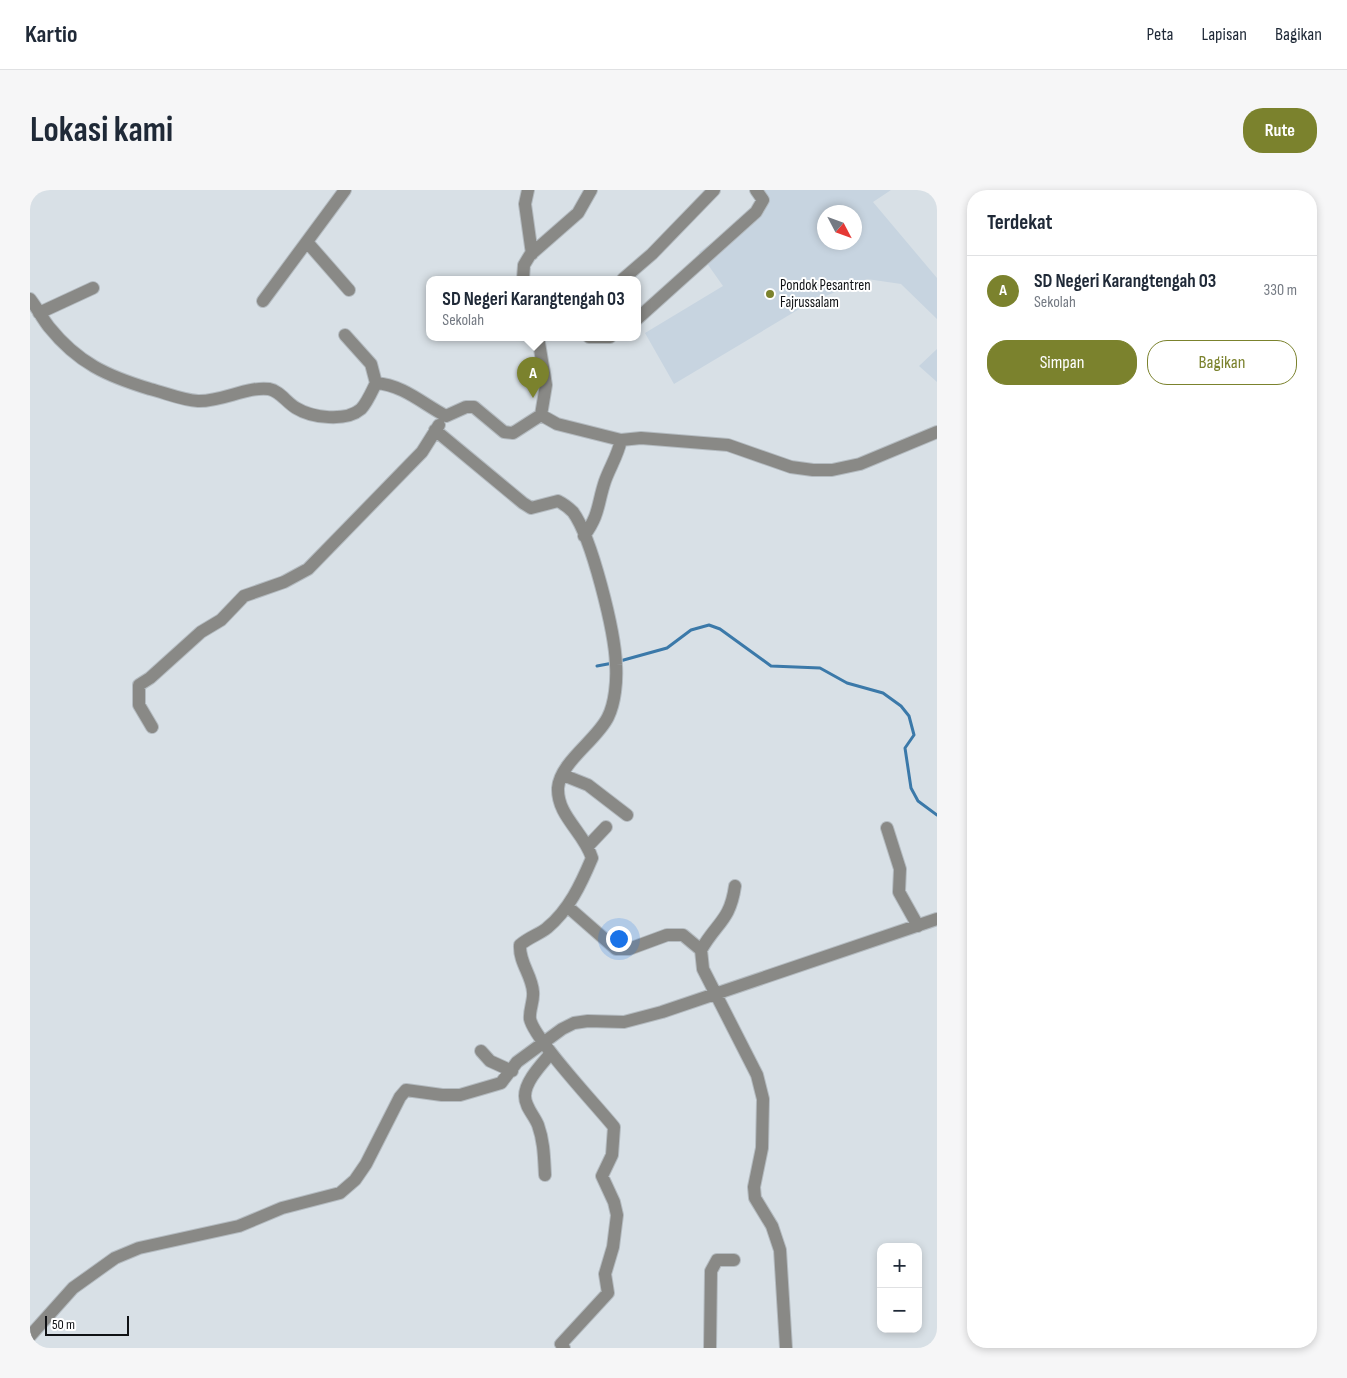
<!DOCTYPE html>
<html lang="id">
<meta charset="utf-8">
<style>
:root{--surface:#fff;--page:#f6f6f7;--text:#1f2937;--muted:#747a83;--line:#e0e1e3;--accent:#7b822d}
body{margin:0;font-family:"Sofia Sans Condensed",sans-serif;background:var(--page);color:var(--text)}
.controls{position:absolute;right:15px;bottom:15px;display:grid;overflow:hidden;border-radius:10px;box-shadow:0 2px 8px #0003}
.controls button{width:45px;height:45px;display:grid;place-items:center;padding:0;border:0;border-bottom:1px solid var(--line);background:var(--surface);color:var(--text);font:25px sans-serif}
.compass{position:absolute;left:787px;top:15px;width:45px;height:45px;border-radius:50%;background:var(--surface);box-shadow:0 2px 8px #0003;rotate:131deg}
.scale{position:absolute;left:15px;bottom:12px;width:84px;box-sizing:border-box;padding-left:5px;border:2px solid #101215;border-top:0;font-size:14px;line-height:18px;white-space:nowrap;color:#101215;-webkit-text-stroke:4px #fff;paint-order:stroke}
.you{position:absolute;left:588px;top:748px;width:18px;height:18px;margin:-12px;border:4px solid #fff;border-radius:50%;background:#1a73e8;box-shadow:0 0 0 8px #1a73e833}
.badge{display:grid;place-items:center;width:32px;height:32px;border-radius:50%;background:var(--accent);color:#fff;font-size:16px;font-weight:700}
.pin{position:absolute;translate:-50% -41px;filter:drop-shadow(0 1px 2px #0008)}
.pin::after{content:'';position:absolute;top:26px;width:18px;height:15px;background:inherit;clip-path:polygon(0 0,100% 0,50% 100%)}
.popup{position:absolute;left:396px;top:86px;width:215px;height:65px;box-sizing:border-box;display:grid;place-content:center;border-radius:10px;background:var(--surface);filter:drop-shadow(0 1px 4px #0005);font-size:16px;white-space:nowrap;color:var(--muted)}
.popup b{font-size:19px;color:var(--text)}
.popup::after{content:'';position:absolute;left:50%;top:100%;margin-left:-10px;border:10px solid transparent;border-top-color:var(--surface)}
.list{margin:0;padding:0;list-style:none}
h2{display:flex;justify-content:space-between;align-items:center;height:65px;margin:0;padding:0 20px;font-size:21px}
h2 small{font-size:16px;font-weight:400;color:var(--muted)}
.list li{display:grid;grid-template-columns:32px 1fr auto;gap:15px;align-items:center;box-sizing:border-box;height:70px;padding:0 20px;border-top:1px solid var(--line)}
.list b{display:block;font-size:19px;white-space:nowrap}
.list p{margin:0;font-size:16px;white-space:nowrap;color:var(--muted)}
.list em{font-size:16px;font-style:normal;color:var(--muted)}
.actions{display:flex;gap:10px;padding:15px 20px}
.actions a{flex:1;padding:11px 0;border:1px solid var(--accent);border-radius:20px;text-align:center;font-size:18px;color:var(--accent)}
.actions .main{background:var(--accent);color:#fff}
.map{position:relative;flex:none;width:907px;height:1158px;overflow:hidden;border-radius:20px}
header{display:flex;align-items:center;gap:30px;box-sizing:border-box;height:70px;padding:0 25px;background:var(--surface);border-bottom:1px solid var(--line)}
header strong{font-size:24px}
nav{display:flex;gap:28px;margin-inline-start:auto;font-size:18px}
.intro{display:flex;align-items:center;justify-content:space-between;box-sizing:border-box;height:120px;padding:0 30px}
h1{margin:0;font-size:35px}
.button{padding:12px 22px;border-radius:20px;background:var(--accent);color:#fff;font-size:18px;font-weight:700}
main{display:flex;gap:30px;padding:0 30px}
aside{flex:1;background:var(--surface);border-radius:20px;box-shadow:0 2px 8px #0003}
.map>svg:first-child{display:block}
.built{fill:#c7d4e0;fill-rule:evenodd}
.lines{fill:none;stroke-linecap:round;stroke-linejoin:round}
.stream{stroke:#3b79a9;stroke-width:3}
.minor-casing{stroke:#b4bbc0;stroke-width:14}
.minor{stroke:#898986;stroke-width:12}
.poi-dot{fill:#7b822d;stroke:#fff;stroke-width:2}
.labels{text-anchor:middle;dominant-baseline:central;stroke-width:4;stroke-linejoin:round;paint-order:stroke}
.poi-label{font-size:15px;fill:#101215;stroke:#fff;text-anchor:start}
</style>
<header>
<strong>Kartio</strong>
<nav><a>Peta</a><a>Lapisan</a><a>Bagikan</a></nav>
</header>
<div class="intro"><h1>Lokasi kami</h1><a class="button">Rute</a></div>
<main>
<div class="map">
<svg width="907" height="1158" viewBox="0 0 907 1158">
<rect width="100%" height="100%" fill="#d8e0e6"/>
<path class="built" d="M719 0H861L843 12 907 88V129L871 94 837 89 781 112 644 194 615 143 693 96 669 62 731 17ZM794 22H824V52H794Z
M907 159V192L889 176Z"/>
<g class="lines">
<path class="stream" d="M590 471 637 458 661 440 679 435 690 439 741 476 790 478 817 493 853 503 871 516 879 526 884 545 875 558 881 598 888 611 907 625
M567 476 583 473"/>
<defs>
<path id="minor" d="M498 0 495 14 502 64
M277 52 319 100
M493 89 494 75 500 65 548 23 561 0
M593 89 622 64 684 0
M0 109C7 118 12 128 19 137 48 173 77 186 120 199 136 203 152 210 168 211 191 212 218 196 239 199 250 201 256 212 266 218 282 228 316 232 331 219 337 213 342 201 346 193 373 195 393 214 416 226L436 217H444L474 242 483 243 511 225 527 234 591 250 611 248 698 255 761 277 783 280H802L830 274 907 242
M233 111 315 0
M9 123 63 98
M607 129 726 22 733 10 726 0
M315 145 341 174 346 193
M508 147 516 195 511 225
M559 147H580
M405 240 493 313 501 318 528 311C534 314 538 317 543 322 562 348 585 442 586 475 587 491 585 513 578 527 567 550 530 572 528 598 527 626 554 642 562 668 551 694 539 720 517 738 510 744 499 747 490 755 489 773 502 785 503 802 504 811 499 820 500 829 504 849 568 917 584 937L582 965 572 986 584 1012 587 1025 583 1057 575 1084 578 1103 531 1154 534 1158
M554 346C570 324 567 315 575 291 580 277 588 265 591 250
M122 537 109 515V495L120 488 171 442 191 430 214 406 254 392 278 379 392 262 409 235
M533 585 558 595 597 625
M857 638 870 679 869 702 888 736
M558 656 576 637
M705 696C700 731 687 732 671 760L673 779 727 885 733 909 732 958 724 997 725 1008 742 1036 750 1060 756 1158
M538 717 586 759H599L637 745H653L671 760
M451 861 460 871 482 881
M515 985C514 967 514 952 508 935 504 925 495 917 495 906 495 891 512 874 521 863
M0 1146 43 1098 85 1068 109 1058 209 1036 252 1018 310 1003 325 990 336 974 370 907 376 900 412 905H430L471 893 487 872 532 839 544 833 558 831 594 832 632 822 907 729
M680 1158 681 1081 687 1070H704"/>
</defs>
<use href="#minor" class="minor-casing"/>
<use href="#minor" class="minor"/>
</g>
<circle class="poi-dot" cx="740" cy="104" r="5"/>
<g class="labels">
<g class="poi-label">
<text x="750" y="95">Pondok Pesantren<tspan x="750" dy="17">Fajrussalam</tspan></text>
</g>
</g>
</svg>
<div class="controls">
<button>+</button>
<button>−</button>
</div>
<svg class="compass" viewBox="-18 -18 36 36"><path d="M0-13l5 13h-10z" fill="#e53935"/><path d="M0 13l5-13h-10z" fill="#747a83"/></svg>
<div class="scale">50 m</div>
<div class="you"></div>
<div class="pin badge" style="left:503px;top:208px">A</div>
<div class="popup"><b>SD Negeri Karangtengah 03</b>Sekolah</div>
</div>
<aside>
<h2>Terdekat<small></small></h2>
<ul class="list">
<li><span class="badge">A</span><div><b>SD Negeri Karangtengah 03</b><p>Sekolah</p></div><em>330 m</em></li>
</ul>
<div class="actions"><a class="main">Simpan</a><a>Bagikan</a></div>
</aside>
</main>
